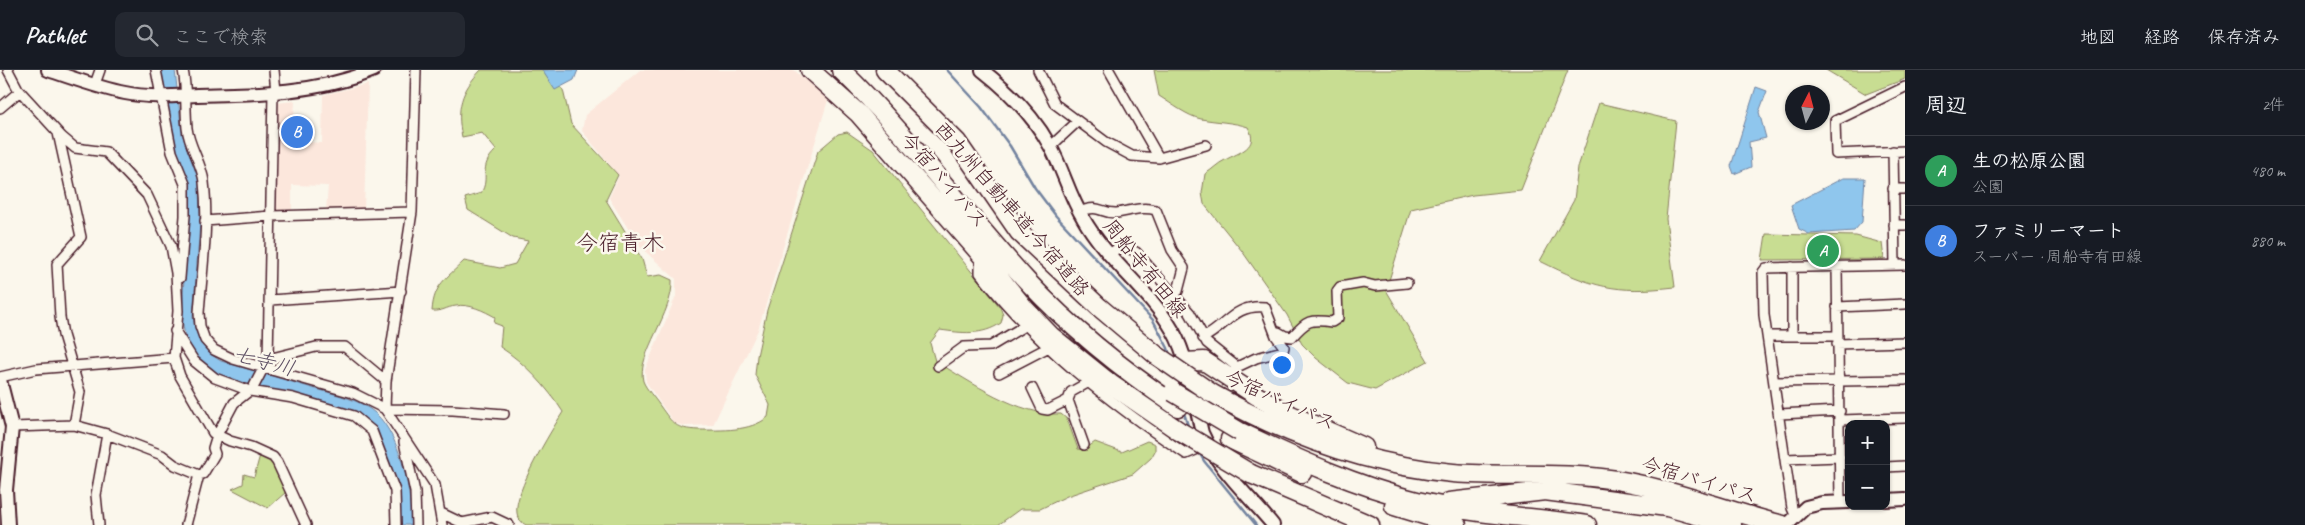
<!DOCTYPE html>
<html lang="ja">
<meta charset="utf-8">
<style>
:root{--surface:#171b24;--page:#242831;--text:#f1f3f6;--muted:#9ea1a6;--line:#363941;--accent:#2563eb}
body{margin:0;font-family:Caveat,"Klee One",sans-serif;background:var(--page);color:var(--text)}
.controls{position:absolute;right:15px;bottom:15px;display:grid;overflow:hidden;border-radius:10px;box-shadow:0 1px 4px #0004}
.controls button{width:45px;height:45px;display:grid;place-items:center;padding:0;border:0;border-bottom:1px solid var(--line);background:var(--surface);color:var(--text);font:25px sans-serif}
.compass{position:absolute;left:1785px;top:15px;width:45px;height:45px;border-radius:50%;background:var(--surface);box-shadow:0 1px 4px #0004;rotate:6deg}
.you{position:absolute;left:1281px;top:294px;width:18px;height:18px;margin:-12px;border:4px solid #fff;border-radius:50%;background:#1a73e8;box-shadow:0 0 0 8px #1a73e833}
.badge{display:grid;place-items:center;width:32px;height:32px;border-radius:50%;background:var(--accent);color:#fff;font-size:16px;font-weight:700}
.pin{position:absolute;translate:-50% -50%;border:2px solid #fff;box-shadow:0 1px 5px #0006}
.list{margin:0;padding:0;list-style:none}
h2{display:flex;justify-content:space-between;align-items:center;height:65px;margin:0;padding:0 20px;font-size:21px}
h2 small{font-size:16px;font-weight:400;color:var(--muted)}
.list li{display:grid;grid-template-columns:32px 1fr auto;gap:15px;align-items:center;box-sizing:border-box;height:70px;padding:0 20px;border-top:1px solid var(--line)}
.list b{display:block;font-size:19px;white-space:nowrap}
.list p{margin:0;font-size:16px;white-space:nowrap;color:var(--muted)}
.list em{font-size:16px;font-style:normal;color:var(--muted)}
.icon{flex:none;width:28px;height:28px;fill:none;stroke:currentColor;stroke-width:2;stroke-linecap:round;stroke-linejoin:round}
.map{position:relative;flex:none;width:1905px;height:455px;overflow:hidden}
header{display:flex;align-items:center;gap:30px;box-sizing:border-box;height:70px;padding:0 25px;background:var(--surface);border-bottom:1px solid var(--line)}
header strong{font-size:24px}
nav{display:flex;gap:28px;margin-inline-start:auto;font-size:18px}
.search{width:350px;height:45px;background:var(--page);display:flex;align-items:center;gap:12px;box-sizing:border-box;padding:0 18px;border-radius:10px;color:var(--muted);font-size:19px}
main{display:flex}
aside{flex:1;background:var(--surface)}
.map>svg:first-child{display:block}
.built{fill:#fce7dc}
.green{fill:#c8dd92;stroke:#897e5e}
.water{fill:#8fc6ed;stroke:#73839f}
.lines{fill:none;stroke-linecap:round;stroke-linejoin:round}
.stream{stroke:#73839f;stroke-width:2.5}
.street-casing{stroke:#4a1f2b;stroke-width:12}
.secondary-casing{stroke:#4a1f2b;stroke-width:16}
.highway-casing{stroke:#4a1f2b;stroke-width:21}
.street{stroke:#fbf7ec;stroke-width:9}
.secondary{stroke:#fbf7ec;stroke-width:12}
.highway{stroke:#fbf7ec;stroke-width:18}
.highway-bridge-casing{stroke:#4a1f2b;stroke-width:21;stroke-linecap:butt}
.highway-bridge{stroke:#fbf7ec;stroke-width:18}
.labels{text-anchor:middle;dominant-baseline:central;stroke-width:5;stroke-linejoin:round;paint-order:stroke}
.street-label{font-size:20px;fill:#4a1f2b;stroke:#fbf7ec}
.water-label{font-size:21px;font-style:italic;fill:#5f5165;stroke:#fbf7ec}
.quarter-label{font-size:22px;fill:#4a1f2b;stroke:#fbf7ec}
</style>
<header>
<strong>Pathlet</strong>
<div class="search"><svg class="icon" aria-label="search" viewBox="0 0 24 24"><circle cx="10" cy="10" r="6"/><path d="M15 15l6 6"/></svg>ここで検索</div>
<nav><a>地図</a><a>経路</a><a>保存済み</a></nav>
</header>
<main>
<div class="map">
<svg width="1905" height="455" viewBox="0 0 1905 455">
<rect width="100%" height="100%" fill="#fbf7ec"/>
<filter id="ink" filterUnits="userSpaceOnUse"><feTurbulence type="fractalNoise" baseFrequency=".02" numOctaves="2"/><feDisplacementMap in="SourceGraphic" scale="10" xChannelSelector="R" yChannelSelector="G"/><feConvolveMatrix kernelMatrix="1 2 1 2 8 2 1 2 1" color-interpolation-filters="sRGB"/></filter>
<g filter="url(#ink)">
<path class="built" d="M640 0H794L828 30 758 260 713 355 685 356 674 353 646 312 645 300 676 226V209L639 176 609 128 619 106 582 61 585 45Z
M368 14 364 140 326 141 328 116 292 115V142L274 143 276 33 295 31 293 71 322 73 323 25Z"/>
<path class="green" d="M481 0H548L563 20 571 54 618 105 606 130 642 189 647 207 661 205 672 210C674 242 636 285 643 311 646 319 655 328 660 336 673 354 675 359 699 360 721 360 750 362 768 347L770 335 755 305 757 286 767 240 818 81 838 64 847 62 873 80 1000 237 1003 245 1001 253C982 266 962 263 940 260L930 273 935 291C971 312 1019 346 1061 344L1067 349 1078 379 1084 380 1095 372 1122 382 1147 371 1155 374V381L1151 388 1133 404 1067 426 1040 439H1020L998 455H526C521 452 518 449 517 443 513 423 551 361 563 342 548 318 524 292 500 277L502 256 494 253 495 247C485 241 468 233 456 236 446 237 442 242 432 241 434 214 446 209 464 191L500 198 515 194 528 171 513 168 468 140 465 128 481 123C491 107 477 98 496 80L482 63 462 67C456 38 461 21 481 0Z
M1154 0H1568L1521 120 1473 125 1411 139 1386 220 1428 291 1375 320 1348 313 1316 288 1302 274 1287 245 1242 181 1204 134 1202 123 1205 104C1212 100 1218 93 1225 90 1239 82 1260 78 1248 57 1233 52 1217 52 1201 49 1187 46 1172 34 1159 26Z
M1826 0H1905V9L1866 24Z
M1599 33 1676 51 1666 149 1675 217C1615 224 1592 217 1540 191L1574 130 1578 97Z
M1766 164 1856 166 1882 173 1884 189 1762 190Z
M260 385 271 388 286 422 268 438 232 419 243 414 244 404 254 407Z"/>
<path class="water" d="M159 0H175L182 64 199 111 200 153 193 247C196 267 203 281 221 291 250 300 280 308 309 317 329 323 353 327 370 339 400 359 412 422 411 455H400L396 413 389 392 381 372 366 351 217 304C192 285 185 278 182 246L189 114 176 79Z
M542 0H578L574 10 555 20Z
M1756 17 1767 21 1759 42 1766 68 1749 72 1751 97 1734 104 1731 96Z
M1843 108H1865L1862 152 1854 161 1809 164 1799 159 1791 135Z"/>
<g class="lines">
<path class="stream" d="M947 0 981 37 1010 76 1035 118 1056 146 1153 250 1168 278 1170 286
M1183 340 1189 359
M1200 384 1204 391 1256 455"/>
<defs>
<path id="street" d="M8 0 18 19 62 67 75 78 106 82 147 125 171 176 176 203 178 241 174 288 180 306 213 363 230 371 251 377 273 387 277 392 306 455
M156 0 172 82 185 114V146L180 208
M183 0C187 19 185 38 187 58 189 77 202 93 204 112 209 155 202 200 199 243L200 256 205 270 214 280 233 289 353 323 385 339 435 415 442 455
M274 0 276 22
M1038 0 1055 34 1106 72 1132 86 1159 88 1206 75
M1109 0 1159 88
M95 14 100 0
M1905 17 1835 51 1836 84 1905 81
M0 38 20 21
M58 63 81 167 57 194 60 247 63 265 80 322 74 355
M1050 77 1077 52
M1893 81 1895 195
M1893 119H1905
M1079 142C1101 133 1100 144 1117 143 1131 141 1141 136 1156 140L1172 180 1184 198 1178 221 1174 224
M205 151 271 146 412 142
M1894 155H1905
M1108 185 1118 178 1126 177 1136 182 1190 243 1207 273 1237 297 1228 307
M983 189 980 190V203C1037 276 1110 333 1186 384L1205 376
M1792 197V266
M1837 197 1840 432
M270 230 401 221
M1837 237 1905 234
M175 261 194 291 215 308 250 321 293 328 354 346 372 361 395 421 396 455
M1275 263 1278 262 1285 266 1292 267C1307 250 1310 249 1332 252L1338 248 1337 221 1340 217 1363 213 1375 216 1407 213
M1769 266H1837
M1203 268C1227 256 1234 234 1265 237L1276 266 1284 277 1283 281 1256 288 1237 297
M1837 274 1905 272
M268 289 316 277H345L386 311
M938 296 964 277 991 276 1026 255
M999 303 1047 278
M0 307 36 299 174 288
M1775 312 1905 310
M1032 318 1042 339 1048 340 1068 330
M385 339 386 311 412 142 416 0
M385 339 453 340 504 344
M1779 344 1840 341
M1840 350 1905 348
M12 357 74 355 107 364 162 385 175 395 199 405
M404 372 415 422 416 455
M1084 375 1068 330 1071 322 1089 312
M1785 389 1840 387
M1886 397 1905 396
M441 443 462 453 492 447 509 455
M1796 447 1792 438 1764 245 1763 202 1766 198 1905 195
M99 455 96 425 107 364
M186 455 199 405 203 404 215 384 213 378 217 365 234 333 253 318 268 289 273 22"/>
<path id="secondary" d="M48 0C73 8 99 18 125 23 149 28 173 26 197 25 257 24 318 23 374 0
M982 0C1009 21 1033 45 1050 76 1063 99 1069 125 1083 148 1107 191 1149 219 1173 261 1189 289 1194 331 1202 363 1218 399 1249 426 1273 455
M0 310 12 357 6 420 8 455
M1886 430 1905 429
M1787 455 1806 437 1822 433 1849 432"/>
<path id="highway" d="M810 0 859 44 984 188 1025 239 1051 266 1112 315 1179 361
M841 0C909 65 963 142 1027 211 1072 259 1123 300 1178 337
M885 0 957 72 1019 162 1099 237 1156 285
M1184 292 1204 291 1257 326 1291 345 1364 377
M1211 323C1286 365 1368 395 1453 403 1502 407 1552 402 1601 408 1664 415 1722 440 1783 455
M1240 362C1297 389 1356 416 1417 431 1473 444 1531 447 1587 455
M1230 369 1302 403
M1251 404 1370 455
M1449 432 1545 421 1667 437 1732 455
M1394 436 1457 455"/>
</defs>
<use href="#street" class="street-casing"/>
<use href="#secondary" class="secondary-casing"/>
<use href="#highway" class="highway-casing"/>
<use href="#street" class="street"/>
<use href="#secondary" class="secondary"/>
<use href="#highway" class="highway"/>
<defs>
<path id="highway-bridge" d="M1156 285 1211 323
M1173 322 1240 362
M1179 361 1251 404"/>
</defs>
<use href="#highway-bridge" class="highway-bridge-casing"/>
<use href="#highway-bridge" class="highway-bridge"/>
</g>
</g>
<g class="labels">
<g class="street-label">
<text transform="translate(944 110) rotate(49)">今宿バイパス</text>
<text transform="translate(1012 139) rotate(49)">西九州自動車道;今宿道路</text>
<text transform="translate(1145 198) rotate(51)">周船寺有田線</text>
<text transform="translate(1280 330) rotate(24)">今宿バイパス</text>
<text transform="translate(1699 410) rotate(16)">今宿バイパス</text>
</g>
<g class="water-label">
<text transform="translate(264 291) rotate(15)">七寺川</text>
</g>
<g class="quarter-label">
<text x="620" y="173">今宿青木</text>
</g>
</g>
</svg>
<div class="controls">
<button>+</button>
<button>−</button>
</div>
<svg class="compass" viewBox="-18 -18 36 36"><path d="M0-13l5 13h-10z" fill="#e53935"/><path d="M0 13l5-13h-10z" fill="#9ea1a6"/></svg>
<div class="you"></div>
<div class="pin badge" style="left:1823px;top:181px;background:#2e9e5b">A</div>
<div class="pin badge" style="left:297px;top:62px;background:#3f7fe0">B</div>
</div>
<aside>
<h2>周辺<small>2件</small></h2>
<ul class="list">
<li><span class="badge" style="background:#2e9e5b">A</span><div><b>生の松原公園</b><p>公園</p></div><em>480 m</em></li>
<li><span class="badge" style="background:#3f7fe0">B</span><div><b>ファミリーマート</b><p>スーパー · 周船寺有田線</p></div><em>880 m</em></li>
</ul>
</aside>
</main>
